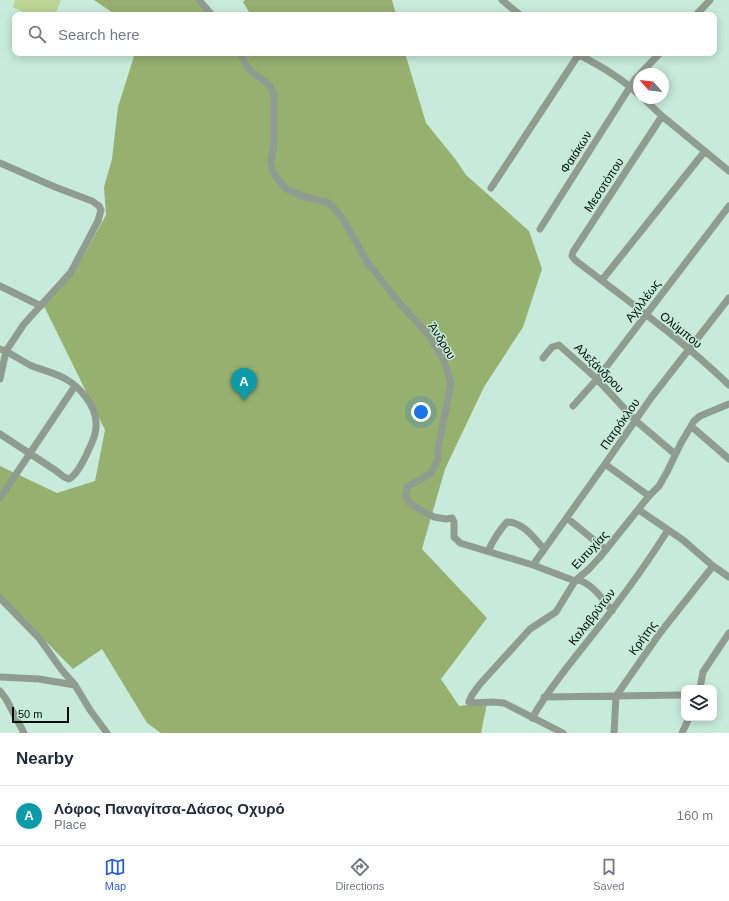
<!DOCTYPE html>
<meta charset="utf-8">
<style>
:root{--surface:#fff;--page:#f6f6f7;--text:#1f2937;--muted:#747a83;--line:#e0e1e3;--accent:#2e5fce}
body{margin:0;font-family:Helvetica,sans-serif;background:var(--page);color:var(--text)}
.controls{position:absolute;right:12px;bottom:12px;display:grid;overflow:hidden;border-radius:8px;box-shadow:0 2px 10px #0003}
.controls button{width:36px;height:36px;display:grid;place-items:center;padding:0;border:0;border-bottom:1px solid var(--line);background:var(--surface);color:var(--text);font:20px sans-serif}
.compass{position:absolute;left:633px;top:68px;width:36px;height:36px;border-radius:50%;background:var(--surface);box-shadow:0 2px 10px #0003;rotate:297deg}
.scale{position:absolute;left:12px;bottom:10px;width:57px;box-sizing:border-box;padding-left:4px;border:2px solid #030e09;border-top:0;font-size:11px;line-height:14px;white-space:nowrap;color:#030e09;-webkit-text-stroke:3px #c7ebda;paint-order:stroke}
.you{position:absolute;left:421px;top:412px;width:14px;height:14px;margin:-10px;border:3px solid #fff;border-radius:50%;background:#1a73e8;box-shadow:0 0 0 6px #1a73e833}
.badge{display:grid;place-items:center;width:26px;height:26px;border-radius:50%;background:var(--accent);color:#fff;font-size:13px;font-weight:700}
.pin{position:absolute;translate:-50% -33px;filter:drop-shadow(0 1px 2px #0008)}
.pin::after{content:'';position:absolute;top:21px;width:14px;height:12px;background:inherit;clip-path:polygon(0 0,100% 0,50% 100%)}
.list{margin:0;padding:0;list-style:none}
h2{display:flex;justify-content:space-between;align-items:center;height:52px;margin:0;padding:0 16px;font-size:17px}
h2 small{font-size:13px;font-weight:400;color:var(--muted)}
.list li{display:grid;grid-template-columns:26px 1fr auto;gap:12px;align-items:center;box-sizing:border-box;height:60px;padding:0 16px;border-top:1px solid var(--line)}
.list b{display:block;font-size:15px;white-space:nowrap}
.list p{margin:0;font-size:13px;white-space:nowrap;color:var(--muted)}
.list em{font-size:13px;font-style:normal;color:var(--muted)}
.icon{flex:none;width:22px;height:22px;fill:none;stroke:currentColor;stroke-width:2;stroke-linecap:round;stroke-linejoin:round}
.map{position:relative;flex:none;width:729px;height:733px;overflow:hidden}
.search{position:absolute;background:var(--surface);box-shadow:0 2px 10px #0003;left:12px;right:12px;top:12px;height:44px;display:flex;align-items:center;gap:10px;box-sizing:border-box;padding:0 14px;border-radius:8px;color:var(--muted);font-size:15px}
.sheet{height:112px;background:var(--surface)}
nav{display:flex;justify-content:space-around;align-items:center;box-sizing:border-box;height:56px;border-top:1px solid var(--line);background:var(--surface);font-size:11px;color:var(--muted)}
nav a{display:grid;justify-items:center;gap:2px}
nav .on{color:var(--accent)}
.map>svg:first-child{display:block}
.green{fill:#bbd594}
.forest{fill:#96b070}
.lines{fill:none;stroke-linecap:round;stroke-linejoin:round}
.minor{stroke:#919c91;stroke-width:7}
.labels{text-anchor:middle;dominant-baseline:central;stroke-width:3;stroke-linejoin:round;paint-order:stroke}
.street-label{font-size:12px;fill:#030e09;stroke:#c7ebda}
</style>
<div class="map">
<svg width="729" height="733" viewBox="0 0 729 733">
<rect width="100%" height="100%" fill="#c7ebda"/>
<path class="green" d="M15 0H61L55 15H28L13 7Z"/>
<path class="forest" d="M94 0H203L215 15H116Z
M245 0H392L396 15H251L243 2Z
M135 53H405L426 123 456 160 466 175 529 231 542 269 523 327 484 387 445 469 422 549 487 618 441 679 459 706 487 703 481 733H161L147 723 102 649 73 669 0 595V466L57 493 95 481 105 430 44 306 74 273 106 215 104 187 112 159 118 107Z"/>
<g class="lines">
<path class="minor" d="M199 0 212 15
M502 0 520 15
M696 15 710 0
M240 53C243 59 246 65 250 70 260 80 270 81 274 95V144L271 161 272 170 277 178 286 189 302 196 327 202 334 208 343 219 367 262 402 306 427 333 444 360 451 383 438 448V459L431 473 407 487 406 498 412 505 434 517 446 519 452 518 454 522V537L460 543 533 565 575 581 579 580C593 585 603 599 612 611
M576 53C598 65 621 77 639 95
M640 74 660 53
M643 98 662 116 729 171
M662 116 573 252 572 256 575 260C627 300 681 339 729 385
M0 163 55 187 92 201 99 206 101 210 98 221 71 272 24 324 6 351 0 379
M491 188 579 54
M540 229 635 79 639 75
M602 280 705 151
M0 286 41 306
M0 349C12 353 21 361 32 366 43 370 54 373 64 378 79 386 96 405 96 423 97 432 93 441 89 449 85 458 78 474 69 479L64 477 55 470 0 434
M543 358 552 347 559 345 597 379 636 421 675 454
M573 406 597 379 729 206
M691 426 729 459
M605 464 649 496
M0 498 75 386
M639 510 683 540 713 566 729 577
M567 518 606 550
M488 551C493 541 499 530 507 522 523 522 534 538 544 549
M533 565 605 464 651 398 729 298
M0 598 39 638 61 669 75 685 90 710 107 733
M0 677 39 679 75 685
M700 688 703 672 729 633
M0 691 6 699 24 733
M544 697 684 695
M532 718C555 679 585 646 612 610 632 584 651 557 668 530
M563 733 504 703 492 702 472 703 469 702 472 695 480 684 530 629 556 612 575 581 589 569 600 557 649 496 659 486 667 472 681 443 694 421 700 416 729 404
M614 733 616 696 660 633 713 566
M682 733 689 718"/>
</g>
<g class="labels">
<g class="street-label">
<text transform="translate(576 152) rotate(-57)">Φαιάκων</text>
<text transform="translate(604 185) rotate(-57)">Μεσοτόπου</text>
<text transform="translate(643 301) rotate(-53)">Αχιλλέως</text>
<text transform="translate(681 330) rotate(39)">Ολύμπου</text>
<text transform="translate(442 341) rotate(58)">Άνδρου</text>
<text transform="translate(599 368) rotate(45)">Αλεξάνδρου</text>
<text transform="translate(620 424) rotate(-55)">Πατρόκλου</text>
<text transform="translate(590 550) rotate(-47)">Ευτυχίας</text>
<text transform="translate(592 617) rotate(-52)">Καλαβρύτων</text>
<text transform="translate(643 638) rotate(-54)">Κρήτης</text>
</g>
</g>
</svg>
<div class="controls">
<button><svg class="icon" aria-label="layers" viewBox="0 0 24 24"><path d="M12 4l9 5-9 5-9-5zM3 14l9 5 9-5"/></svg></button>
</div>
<svg class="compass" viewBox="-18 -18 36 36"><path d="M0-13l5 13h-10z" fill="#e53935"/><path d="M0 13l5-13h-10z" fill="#747a83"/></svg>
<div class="scale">50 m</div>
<div class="you"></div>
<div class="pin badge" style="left:244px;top:401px;background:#0f9aa8">A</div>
<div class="search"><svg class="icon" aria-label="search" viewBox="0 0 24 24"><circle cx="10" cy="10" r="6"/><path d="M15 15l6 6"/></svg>Search here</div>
</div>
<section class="sheet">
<h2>Nearby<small></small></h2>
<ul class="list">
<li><span class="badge" style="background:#0f9aa8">A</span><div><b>Λόφος Παναγίτσα-Δάσος Οχυρό</b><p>Place</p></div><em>160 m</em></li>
</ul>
</section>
<nav>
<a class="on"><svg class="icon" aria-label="map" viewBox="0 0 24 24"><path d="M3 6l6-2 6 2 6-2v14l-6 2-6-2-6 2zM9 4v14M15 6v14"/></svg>Map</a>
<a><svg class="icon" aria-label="directions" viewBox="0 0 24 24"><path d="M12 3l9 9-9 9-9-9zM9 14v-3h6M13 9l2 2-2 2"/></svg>Directions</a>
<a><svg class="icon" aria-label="saved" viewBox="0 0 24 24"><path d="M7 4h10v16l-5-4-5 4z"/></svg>Saved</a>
</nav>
